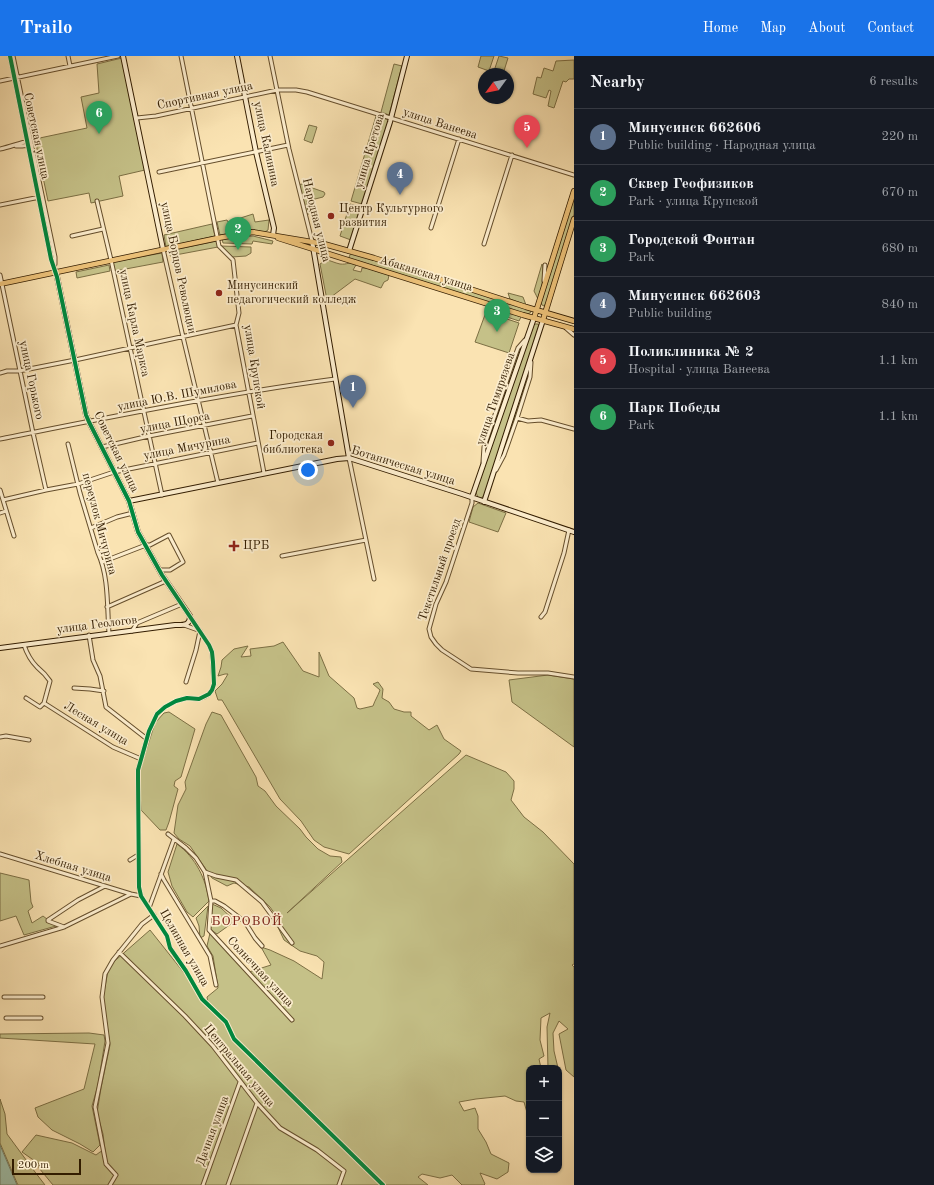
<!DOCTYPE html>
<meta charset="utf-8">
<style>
:root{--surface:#171b24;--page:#20242c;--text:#f1f3f6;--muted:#9ea1a6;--line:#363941;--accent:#1a73e8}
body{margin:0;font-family:"Old Standard TT",serif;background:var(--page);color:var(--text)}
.controls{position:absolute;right:12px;bottom:12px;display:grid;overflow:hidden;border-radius:8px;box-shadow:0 1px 3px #0004}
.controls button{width:36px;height:36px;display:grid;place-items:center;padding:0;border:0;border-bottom:1px solid var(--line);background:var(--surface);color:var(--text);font:20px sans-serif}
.compass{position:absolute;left:478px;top:12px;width:36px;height:36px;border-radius:50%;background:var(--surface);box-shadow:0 1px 3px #0004;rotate:237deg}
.scale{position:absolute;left:12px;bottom:10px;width:69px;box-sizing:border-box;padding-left:4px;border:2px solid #331d00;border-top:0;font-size:11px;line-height:14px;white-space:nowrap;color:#331d00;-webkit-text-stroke:3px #fcedcd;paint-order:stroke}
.you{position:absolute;left:308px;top:414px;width:14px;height:14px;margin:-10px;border:3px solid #fff;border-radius:50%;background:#1a73e8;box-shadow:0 0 0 6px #1a73e833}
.badge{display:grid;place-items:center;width:26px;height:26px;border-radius:50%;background:var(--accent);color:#fff;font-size:13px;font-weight:700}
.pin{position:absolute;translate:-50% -33px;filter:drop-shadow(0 1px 2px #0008)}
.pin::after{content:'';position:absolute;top:21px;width:14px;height:12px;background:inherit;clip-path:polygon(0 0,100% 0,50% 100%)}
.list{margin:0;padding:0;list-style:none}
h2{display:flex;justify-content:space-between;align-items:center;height:52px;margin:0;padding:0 16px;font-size:17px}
h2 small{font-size:13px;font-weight:400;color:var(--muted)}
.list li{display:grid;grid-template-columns:26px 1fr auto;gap:12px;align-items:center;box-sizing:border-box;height:56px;padding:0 16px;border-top:1px solid var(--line)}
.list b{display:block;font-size:15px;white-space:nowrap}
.list p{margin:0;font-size:13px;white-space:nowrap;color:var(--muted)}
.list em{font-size:13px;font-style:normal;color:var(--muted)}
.icon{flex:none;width:22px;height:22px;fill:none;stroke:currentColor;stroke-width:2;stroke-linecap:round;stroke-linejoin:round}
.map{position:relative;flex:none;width:574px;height:1129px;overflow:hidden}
header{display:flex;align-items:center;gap:24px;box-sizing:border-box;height:56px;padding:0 20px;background:var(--accent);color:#fff}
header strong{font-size:19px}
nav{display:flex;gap:22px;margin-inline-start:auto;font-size:14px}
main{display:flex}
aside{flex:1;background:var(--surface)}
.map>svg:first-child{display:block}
.green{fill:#c5c188;stroke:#7c6f44}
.water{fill:#9fbea8;stroke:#747e65}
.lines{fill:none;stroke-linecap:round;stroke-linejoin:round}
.street-casing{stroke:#654e2c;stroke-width:5}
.secondary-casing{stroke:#331d00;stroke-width:6}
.primary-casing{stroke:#331d00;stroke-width:6}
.street{stroke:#fcedcd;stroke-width:3}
.secondary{stroke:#fcedcd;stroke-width:4}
.primary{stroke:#edc279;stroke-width:4.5}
.cycleway-casing{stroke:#fcedcd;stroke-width:6}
.cycleway{stroke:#00873e;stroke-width:4}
.poi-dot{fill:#8f2418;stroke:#fcedcd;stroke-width:1.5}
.labels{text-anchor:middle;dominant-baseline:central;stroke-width:3.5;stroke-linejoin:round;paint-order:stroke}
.street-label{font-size:12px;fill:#331d00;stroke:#fcedcd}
.poi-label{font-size:12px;fill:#331d00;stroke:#fcedcd;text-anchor:start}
.neighbourhood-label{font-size:13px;letter-spacing:1px;fill:#7a1f14;stroke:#fcedcd}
</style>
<header>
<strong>Trailo</strong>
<nav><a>Home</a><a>Map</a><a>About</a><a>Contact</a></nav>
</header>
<main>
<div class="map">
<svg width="574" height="1129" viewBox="0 0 574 1129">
<rect width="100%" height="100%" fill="#fae3b2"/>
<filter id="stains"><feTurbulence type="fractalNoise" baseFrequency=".005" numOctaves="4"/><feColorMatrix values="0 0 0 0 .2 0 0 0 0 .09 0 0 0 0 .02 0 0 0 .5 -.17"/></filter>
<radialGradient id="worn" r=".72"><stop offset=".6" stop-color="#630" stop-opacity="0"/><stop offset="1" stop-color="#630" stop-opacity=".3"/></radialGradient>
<path class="green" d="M481 0H494L489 15 478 11Z
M499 0 508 2 503 18H493Z
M122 2 145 114 119 120 123 140 91 147 89 137 48 145 35 83 87 72 81 41 99 37 97 8Z
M574 4V23H569L566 26 563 25 554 52 548 50 551 35 549 34 546 42 533 38 537 21 541 22 544 12 553 15 556 5Z
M394 8 402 10 389 59 381 56Z
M376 60 389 64 362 148 351 145Z
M309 69 317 71 312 87 304 84Z
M301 128 324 136 325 138 323 141 307 145 308 159 307 160H306L298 130Z
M574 140V158L547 246 544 250 542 249 541 247Z
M350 148 361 151 351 184 340 180Z
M253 158 255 166 269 164 268 174 265 176 252 174 220 179 217 166 227 164 228 166Z
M212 168 215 180 166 191 164 179Z
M253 180 273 185 272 188 253 185 252 188 223 187 222 183Z
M217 185 218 191 170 200 169 195Z
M221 190 251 191V197L246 200 232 201Z
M162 197 163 206 115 215 113 206Z
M351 197 530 254 531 256 528 258H525L349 202V201Z
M324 203C329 204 335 207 340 208 348 209 348 205 356 209L353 214 361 216 362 212H367L389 219 388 224 384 226 381 232 355 223 327 244 320 208 323 206Z
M542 208 543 210 542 230 538 243 534 235Z
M109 209 110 215 77 222 76 216Z
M508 237 523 241 526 249 510 243Z
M486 253 500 257 501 256 505 255 521 261 519 265 486 254Z
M486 256 519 267 509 297 475 286Z
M535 268H538L539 270 484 440 481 442H478L476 436 533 269Z
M524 287 512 320 510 324H508L507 328H508V333L483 404V395L518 294Z
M529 309V320L507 387 505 386Z
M478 447 506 457 498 476 469 466 473 451Z
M283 586 303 615 319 621V596L329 620 354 642 357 652 360 653 373 650C375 644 378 640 380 634L373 628 378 626 383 633 382 642 389 646 394 653 404 656H411V660L429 674 437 669 444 683 461 695 459 698 349 798 324 791 314 784 301 765 280 743 225 649 222 644H218L215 635 222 628 228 618H225L218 620 221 611 222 604 234 593 248 590 241 601 251 600 250 593 274 590Z
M548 619 574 623V691L512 646 509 624Z
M169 656 195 673 181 721 175 725 174 730 178 733 169 766 166 774H160L141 754 139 716 155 667 164 657Z
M212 656 221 659 256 721 258 730 265 735 276 750 300 773 306 781 318 793 330 800 341 801 342 806 287 857 466 699 506 716 514 725V733L511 744 524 761 543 776 574 808V908L572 909 574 911V1021L566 1014 559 978 568 973 559 965 553 977 554 995 558 1012H548L547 971 550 957 541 962 540 984 544 1000 539 1003 541 1012H529V1059L528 1060 524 1046 516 1045 505 1040 476 1043 459 1046 464 1055 475 1052 478 1060V1073L486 1086 491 1098 509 1107 508 1116 497 1123 480 1117 485 1128 484 1129H462L452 1119 440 1122 422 1118 418 1121 428 1129H53L39 1112V1108L22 1096 36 1079 72 1087 96 1099 100 1096 105 1094 103 1078 97 1057 101 1032 110 989 103 941 109 910 150 874 208 947 207 941 218 932 213 900 207 890 210 877 249 916 271 909 261 891 270 894 294 905 322 923 324 906 317 900 300 895 284 884 276 867 279 864 270 851 249 831 234 827 227 830 212 822 190 790 179 783 174 777 178 749 186 733 185 726 206 668Z
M177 788C196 802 206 823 209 845L193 861 187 856 172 830 168 816Z
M0 817 29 824 31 846 33 851 28 855 32 867 43 860 56 870 24 879 16 860 0 865Z
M212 848 221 852 235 865 217 878 208 872Z
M208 850 204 880 200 882 199 870 196 862Z
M89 977 104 979 105 985 98 1029 92 1050 100 1089 93 1096 80 1088 52 1074 38 1061 35 1052 84 1033 95 988 0 982V978Z
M0 1043 5 1058 7 1078 35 1116 45 1129H18L17 1127 0 1087Z"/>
<path class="water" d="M0 1089 17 1129H0Z"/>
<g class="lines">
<defs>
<path id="street" d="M10 0 51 203 56 216
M13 0 55 201V208
M68 0 70 10
M181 0 219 190 233 204 239 257 236 269 264 417
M270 0 289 93 312 185
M0 25 118 0
M137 62 156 60 277 34H296L307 36 574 119
M16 90H22L30 89
M0 93C10 91 19 87 29 85
M159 116 288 89
M97 145 111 204 162 439
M0 149 40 141
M431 172 459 83
M72 180 103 173
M484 188 512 99
M163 193 183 281 218 427
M0 219 33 377 46 434
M544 225 545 209
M566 272 574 279
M0 317 7 315H19L75 304 236 269
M517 362 528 365 541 364 574 373
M0 383C111 361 223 338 335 323
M68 388 80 437 98 497C109 521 107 551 109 577
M102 391 149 380 252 360
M349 402 374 523
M483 406 484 391 514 303 518 292 525 284
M496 414 504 399 517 362 530 321 531 306
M0 434 14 480
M472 441V447L446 526 436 548 429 573 431 581 436 588 442 594 471 613 518 617H548L574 621
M3 444 46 434 78 428 114 416 258 387
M0 457 6 455
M91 472 117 461 133 457
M282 500 366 484
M102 506 146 489H150L169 479 183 506 170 514H160
M107 551 166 525
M190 560 209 589 212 596 214 628 212 634 209 638 204 641 199 643 187 642 176 645 165 651 157 658 149 675 138 714 139 831 141 840 167 880 170 892 186 915 202 943 226 966 234 983 383 1129
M541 561 545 556 564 497 569 474
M184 569 198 574
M132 575 137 567 182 548
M89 579 93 604 100 620 106 651 147 683
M24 589C27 598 31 605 37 611 43 616 46 619 50 625L44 647
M186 626 196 594 200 575
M74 632 90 633 104 635
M26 642 40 651 44 647 113 691 141 703
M0 681 6 680 29 684
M168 778 186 792 196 802 205 816 211 845 209 874 292 964
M0 798 131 838 141 840
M130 804 138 799
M205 816 216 820 236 824 262 846 292 887
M161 818 164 824 210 900 216 929
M211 845H215L224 850 245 866 255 882 262 890
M149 852 174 783
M64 871 48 865V864L78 844 105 830
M0 890 64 871 131 838
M119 896 185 960 213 990 257 1047 280 1072 317 1094 344 1115 339 1129
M4 941H43
M6 962H41
M110 1129 116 1119 106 1108 95 1051 108 987 102 941 105 918 113 904 142 868 154 859
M203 1129 240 1026
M228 1129 257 1047"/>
<path id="secondary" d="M123 0 163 193
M237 0 256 96 274 172 273 179
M312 185 349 402
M349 195 390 66 407 0
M472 441 534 262
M129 445 337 403 349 402 462 438 574 476
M484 446 543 264
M0 592 175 569C183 569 190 570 190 560L162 519 138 476 129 445 89 366 86 359 56 216"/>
<path id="primary" d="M278 182 523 259 574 273
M0 228 218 182 253 176 324 188 374 202 526 251 574 265
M534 262 574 135
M543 264 574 163"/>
</defs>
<use href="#street" class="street-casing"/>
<use href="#secondary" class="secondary-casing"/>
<use href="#primary" class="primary-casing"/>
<use href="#street" class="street"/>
<use href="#secondary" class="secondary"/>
<use href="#primary" class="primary"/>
<defs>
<path id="cycleway" d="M10 0 51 203 57 221 86 359 89 366 129 445 138 476 162 519 209 589 212 596 213 606 214 628 212 634 209 638 199 643 187 642 176 645 165 651 157 658 149 675 142 700 138 714V722L139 831 141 840 167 880 170 892 186 915 202 943 226 966 234 983 383 1129"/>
</defs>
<use href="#cycleway" class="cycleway-casing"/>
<use href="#cycleway" class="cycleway"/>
</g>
<g class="poi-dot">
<circle cx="331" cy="160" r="4"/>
<circle cx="219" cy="237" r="4"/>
<circle cx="331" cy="387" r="4"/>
<path d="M232 484h4v4h4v4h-4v4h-4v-4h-4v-4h4z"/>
</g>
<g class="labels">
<g class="street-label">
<text transform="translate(205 40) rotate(-12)">Спортивная улица</text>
<text transform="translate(440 68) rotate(18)">улица Ванеева</text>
<text transform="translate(36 80) rotate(78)">Советская улица</text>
<text transform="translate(266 88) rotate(78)">улица Калинина</text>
<text transform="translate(370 95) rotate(-73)">улица Кретова</text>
<text transform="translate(316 164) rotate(76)">Народная улица</text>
<text transform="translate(178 212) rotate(78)">улица Борцов Революции</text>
<text transform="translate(426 218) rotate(17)">Абаканская улица</text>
<text transform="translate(134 267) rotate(78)">улица Карла Маркса</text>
<text transform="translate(254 311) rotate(81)">улица Крупской</text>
<text transform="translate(31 324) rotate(78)">улица Горького</text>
<text transform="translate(177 340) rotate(-11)">улица Ю.В. Шумилова</text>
<text transform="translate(496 343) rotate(-71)">улица Тимирязева</text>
<text transform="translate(175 367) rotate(-11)">улица Щорса</text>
<text transform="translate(187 392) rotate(-11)">улица Мичурина</text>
<text transform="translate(116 396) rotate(64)">Советская улица</text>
<text transform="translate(403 410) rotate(17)">Ботаническая улица</text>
<text transform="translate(99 468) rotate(75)">переулок Мичурина</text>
<text transform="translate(440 514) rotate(-71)">Текстильный проезд</text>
<text transform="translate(97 569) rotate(-7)">улица Геологов</text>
<text transform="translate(96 668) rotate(31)">Лесная улица</text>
<text transform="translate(73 811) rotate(17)">Хлебная улица</text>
<text transform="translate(184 892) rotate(60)">Целинная улица</text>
<text transform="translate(260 916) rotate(47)">Солнечная улица</text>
<text transform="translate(239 1010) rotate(50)">Центральная улица</text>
<text transform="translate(213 1075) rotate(-70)">Дачная улица</text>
</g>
<g class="poi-label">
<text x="339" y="153">Центр Культурного<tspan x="339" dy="14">развития</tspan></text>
<text x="227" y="230">Минусинский<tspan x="227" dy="14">педагогический колледж</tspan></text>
<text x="323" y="380" text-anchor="end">Городская<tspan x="323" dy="14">библиотека</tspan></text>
<text x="243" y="490">ЦРБ</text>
</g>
<g class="neighbourhood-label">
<text x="247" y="865">БОРОВОЙ</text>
</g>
</g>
<rect width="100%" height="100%" filter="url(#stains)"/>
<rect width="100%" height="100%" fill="url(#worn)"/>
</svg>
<div class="controls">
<button>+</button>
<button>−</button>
<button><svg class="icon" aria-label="layers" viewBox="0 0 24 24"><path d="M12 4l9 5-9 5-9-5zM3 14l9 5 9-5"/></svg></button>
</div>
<svg class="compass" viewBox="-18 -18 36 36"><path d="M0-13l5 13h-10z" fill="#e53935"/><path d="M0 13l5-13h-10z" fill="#9ea1a6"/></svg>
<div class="scale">200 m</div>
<div class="you"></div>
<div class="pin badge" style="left:353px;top:352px;background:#5c6f8a">1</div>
<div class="pin badge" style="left:238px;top:194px;background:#2e9e5b">2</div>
<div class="pin badge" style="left:497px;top:276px;background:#2e9e5b">3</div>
<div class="pin badge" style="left:400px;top:139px;background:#5c6f8a">4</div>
<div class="pin badge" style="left:527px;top:92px;background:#e0444e">5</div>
<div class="pin badge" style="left:99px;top:78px;background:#2e9e5b">6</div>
</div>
<aside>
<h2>Nearby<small>6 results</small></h2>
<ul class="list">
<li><span class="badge" style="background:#5c6f8a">1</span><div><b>Минусинск 662606</b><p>Public building · Народная улица</p></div><em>220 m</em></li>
<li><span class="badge" style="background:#2e9e5b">2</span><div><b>Сквер Геофизиков</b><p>Park · улица Крупской</p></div><em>670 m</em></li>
<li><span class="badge" style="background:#2e9e5b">3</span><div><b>Городской Фонтан</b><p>Park</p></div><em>680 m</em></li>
<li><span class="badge" style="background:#5c6f8a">4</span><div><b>Минусинск 662603</b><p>Public building</p></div><em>840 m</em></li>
<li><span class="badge" style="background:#e0444e">5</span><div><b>Поликлиника № 2</b><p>Hospital · улица Ванеева</p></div><em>1.1 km</em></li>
<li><span class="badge" style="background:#2e9e5b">6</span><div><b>Парк Победы</b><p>Park</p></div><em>1.1 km</em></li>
</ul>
</aside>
</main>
